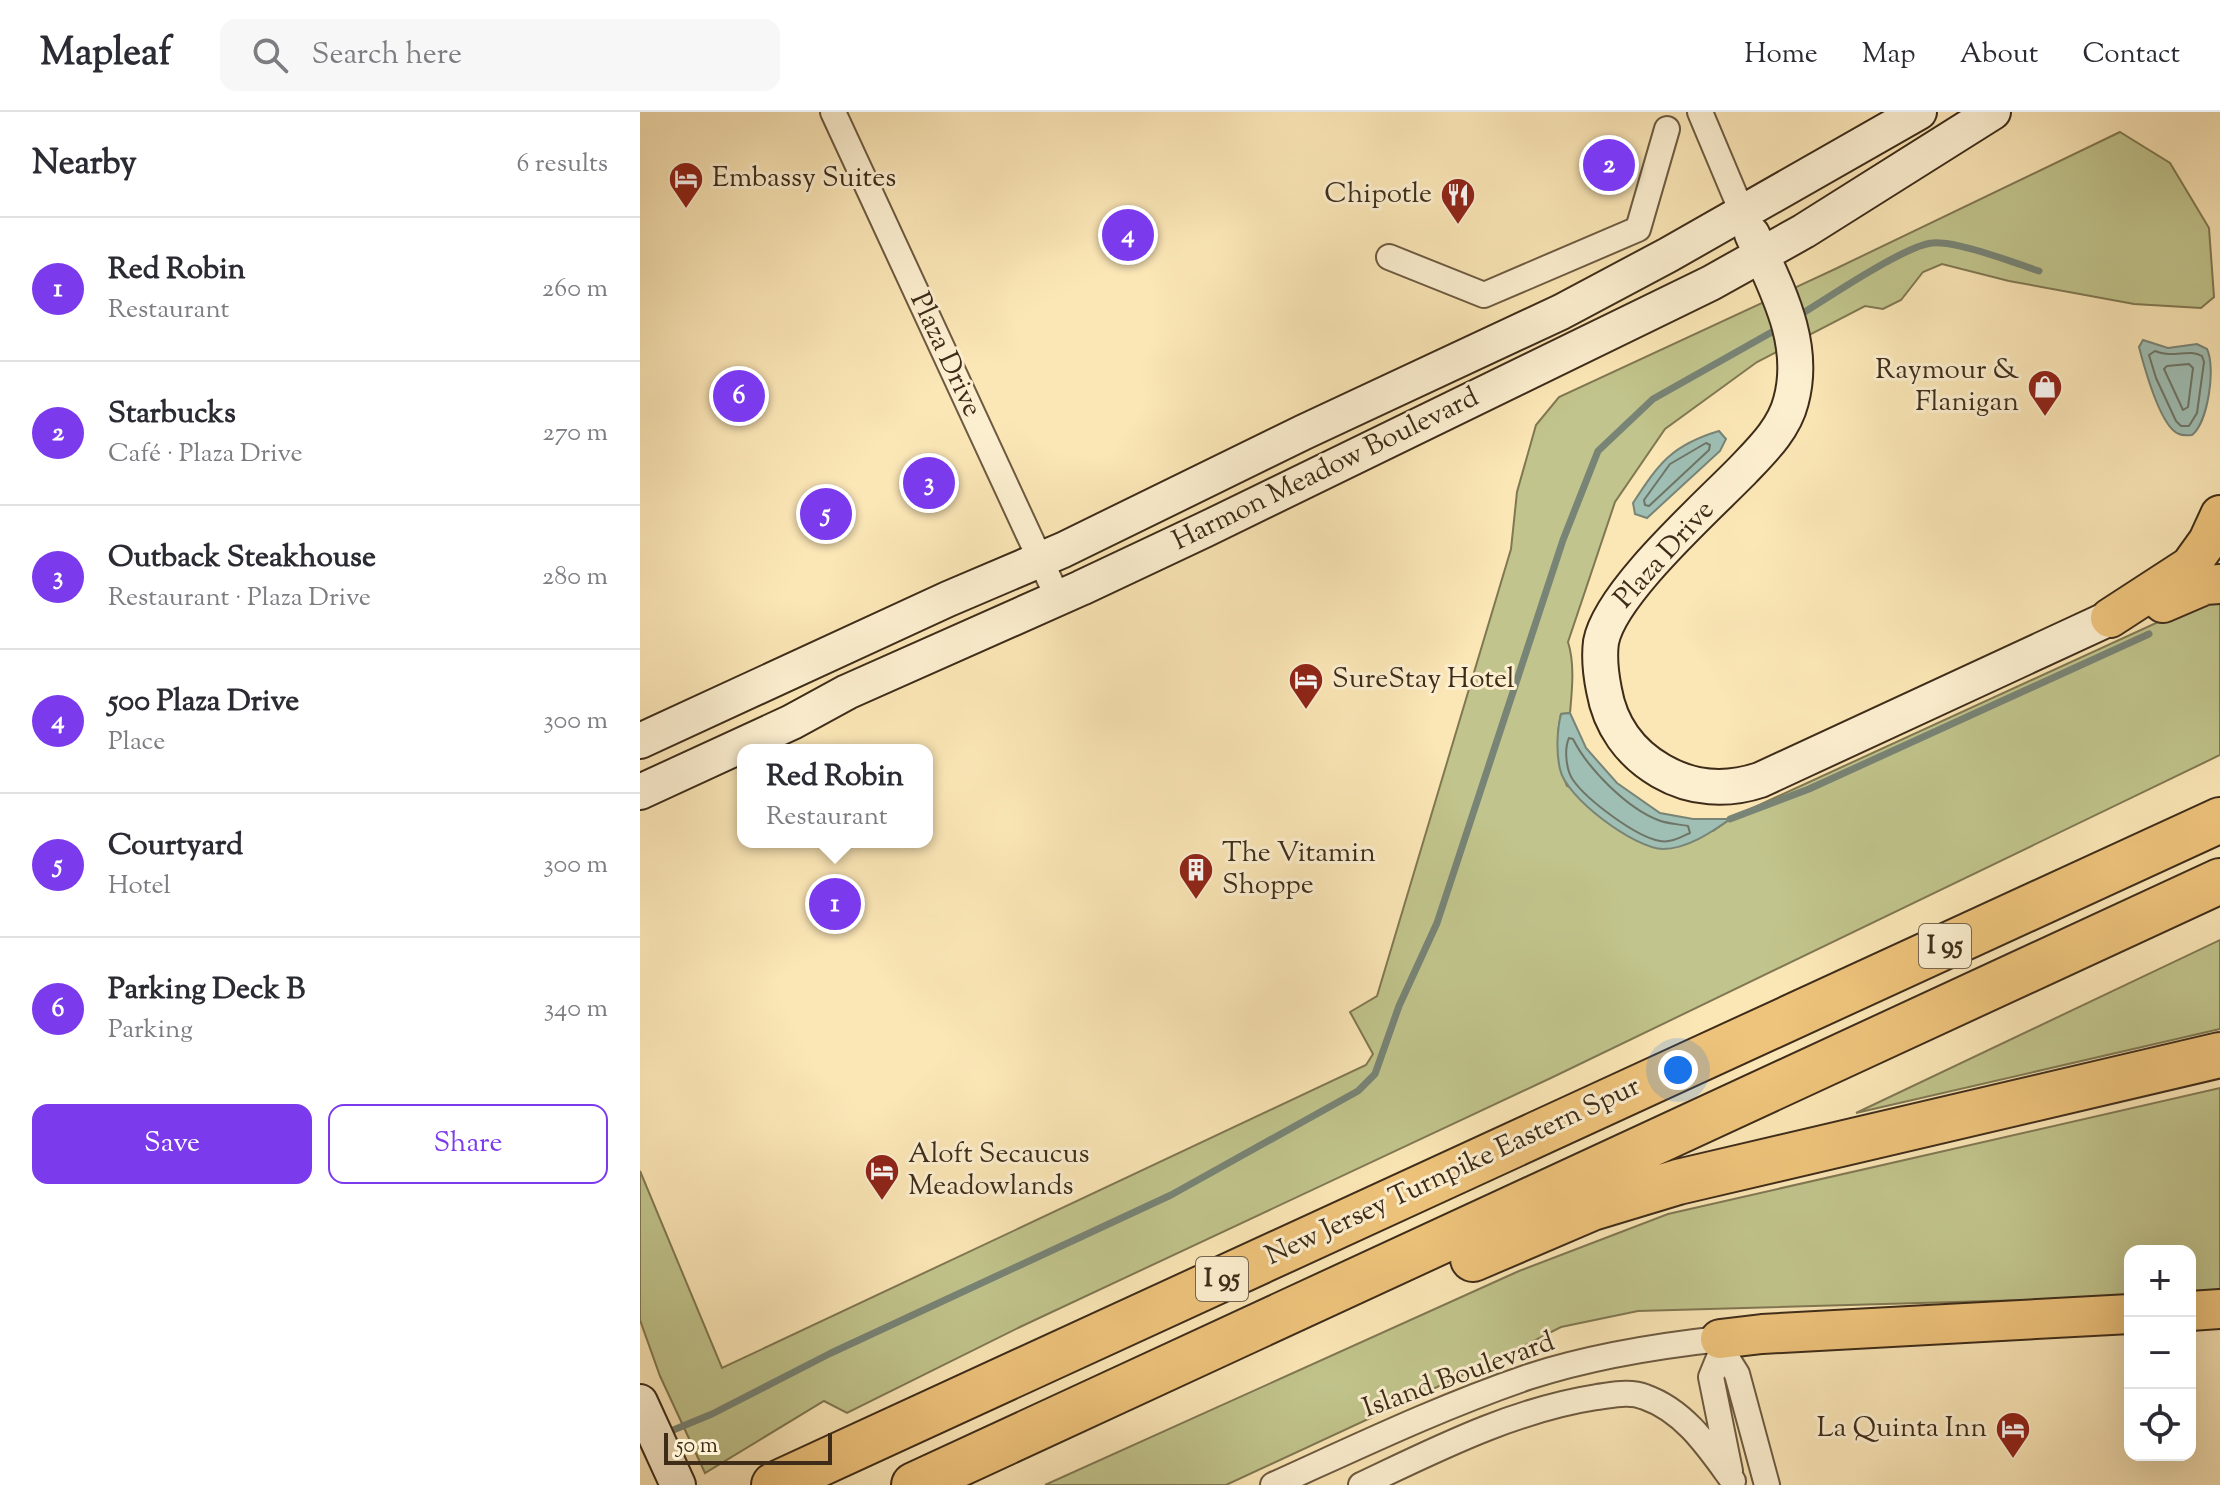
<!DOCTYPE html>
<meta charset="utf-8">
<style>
:root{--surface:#fff;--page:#f7f7f7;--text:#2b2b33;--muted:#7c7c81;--line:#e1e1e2;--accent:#7c3aed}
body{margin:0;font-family:"Sorts Mill Goudy",serif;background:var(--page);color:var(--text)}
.controls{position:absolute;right:24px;bottom:24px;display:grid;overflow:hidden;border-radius:16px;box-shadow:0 8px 32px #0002}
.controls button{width:72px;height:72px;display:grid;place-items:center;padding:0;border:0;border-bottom:2px solid var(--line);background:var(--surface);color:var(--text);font:40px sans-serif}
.scale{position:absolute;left:24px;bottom:20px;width:168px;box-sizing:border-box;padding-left:8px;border:4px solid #3e2c19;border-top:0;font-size:22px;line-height:28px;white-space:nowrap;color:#3e2c19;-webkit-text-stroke:6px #fcefd0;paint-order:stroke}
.you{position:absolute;left:1038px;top:958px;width:28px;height:28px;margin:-20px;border:6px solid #fff;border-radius:50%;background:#1a73e8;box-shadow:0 0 0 12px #1a73e833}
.badge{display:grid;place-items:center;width:52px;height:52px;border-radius:50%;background:var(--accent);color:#fff;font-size:26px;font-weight:700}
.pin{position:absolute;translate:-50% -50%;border:4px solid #fff;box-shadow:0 2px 8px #0006}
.popup{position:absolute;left:97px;top:632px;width:196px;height:104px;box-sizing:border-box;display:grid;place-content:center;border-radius:16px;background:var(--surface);filter:drop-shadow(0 2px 6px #0005);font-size:26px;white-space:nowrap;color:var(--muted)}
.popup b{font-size:30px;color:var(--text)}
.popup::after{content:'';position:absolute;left:50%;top:100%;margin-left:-16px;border:16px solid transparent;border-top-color:var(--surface)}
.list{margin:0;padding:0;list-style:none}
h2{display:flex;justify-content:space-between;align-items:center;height:104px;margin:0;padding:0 32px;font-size:34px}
h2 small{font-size:26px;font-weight:400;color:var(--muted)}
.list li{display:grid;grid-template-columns:52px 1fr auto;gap:24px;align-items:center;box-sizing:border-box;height:144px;padding:0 32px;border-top:2px solid var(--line)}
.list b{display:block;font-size:30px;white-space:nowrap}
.list p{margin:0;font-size:26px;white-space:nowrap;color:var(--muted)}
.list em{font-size:26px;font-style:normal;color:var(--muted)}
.actions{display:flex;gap:16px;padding:24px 32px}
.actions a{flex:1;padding:18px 0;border:2px solid var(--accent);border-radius:16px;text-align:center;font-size:28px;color:var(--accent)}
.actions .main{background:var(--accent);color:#fff}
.icon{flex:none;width:44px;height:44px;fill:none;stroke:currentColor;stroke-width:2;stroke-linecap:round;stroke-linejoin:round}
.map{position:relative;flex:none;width:1580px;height:1373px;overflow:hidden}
header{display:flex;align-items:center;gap:48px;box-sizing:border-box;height:112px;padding:0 40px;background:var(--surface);border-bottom:2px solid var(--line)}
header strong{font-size:38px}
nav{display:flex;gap:44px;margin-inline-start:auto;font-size:28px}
.search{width:560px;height:72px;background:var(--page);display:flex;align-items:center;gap:20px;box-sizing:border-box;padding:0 28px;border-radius:16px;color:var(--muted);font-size:30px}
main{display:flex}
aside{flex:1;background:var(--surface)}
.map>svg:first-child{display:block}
.green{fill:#c1c48c;stroke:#807852;stroke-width:2}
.water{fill:#9fbeb4;stroke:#788476;stroke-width:2}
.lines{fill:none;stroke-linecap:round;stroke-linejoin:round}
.shore{stroke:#6e7566;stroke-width:2}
.stream{stroke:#788476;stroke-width:7}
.street-casing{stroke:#6d5a40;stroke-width:28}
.secondary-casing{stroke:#3e2c19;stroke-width:38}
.primary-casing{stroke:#3e2c19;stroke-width:42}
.highway-casing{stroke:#3e2c19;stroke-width:48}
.street{stroke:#fcefd0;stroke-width:24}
.secondary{stroke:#fcefd0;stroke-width:34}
.primary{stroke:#eec37b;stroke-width:38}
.highway{stroke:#eec37b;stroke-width:44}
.labels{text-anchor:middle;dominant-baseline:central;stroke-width:6;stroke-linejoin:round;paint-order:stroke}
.shield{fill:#fcefd0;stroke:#776650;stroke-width:2}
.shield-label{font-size:26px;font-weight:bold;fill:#3e2c19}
.poi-label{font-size:28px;fill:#3e2c19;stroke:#fcefd0;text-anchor:start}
.street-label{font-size:28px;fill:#3e2c19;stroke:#fcefd0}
</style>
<header>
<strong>Mapleaf</strong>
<div class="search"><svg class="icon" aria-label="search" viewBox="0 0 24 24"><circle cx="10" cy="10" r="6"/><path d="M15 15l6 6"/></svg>Search here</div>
<nav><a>Home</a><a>Map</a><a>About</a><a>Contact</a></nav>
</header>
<main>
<aside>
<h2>Nearby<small>6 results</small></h2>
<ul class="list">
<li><span class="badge">1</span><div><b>Red Robin</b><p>Restaurant</p></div><em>260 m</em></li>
<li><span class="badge">2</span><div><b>Starbucks</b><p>Café · Plaza Drive</p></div><em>270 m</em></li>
<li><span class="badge">3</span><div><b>Outback Steakhouse</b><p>Restaurant · Plaza Drive</p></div><em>280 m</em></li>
<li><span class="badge">4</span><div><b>500 Plaza Drive</b><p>Place</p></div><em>300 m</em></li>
<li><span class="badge">5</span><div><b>Courtyard</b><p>Hotel</p></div><em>300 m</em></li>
<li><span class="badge">6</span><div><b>Parking Deck B</b><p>Parking</p></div><em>340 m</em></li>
</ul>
<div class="actions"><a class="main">Save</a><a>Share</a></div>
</aside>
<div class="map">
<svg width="1580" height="1373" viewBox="0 0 1580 1373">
<rect width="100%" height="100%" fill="#fbe6b6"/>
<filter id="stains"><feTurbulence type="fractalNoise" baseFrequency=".0025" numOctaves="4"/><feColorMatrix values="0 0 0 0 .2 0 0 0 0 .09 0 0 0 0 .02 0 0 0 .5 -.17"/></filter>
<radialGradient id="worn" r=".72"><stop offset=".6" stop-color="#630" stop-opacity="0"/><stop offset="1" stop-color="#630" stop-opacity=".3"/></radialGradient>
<path class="green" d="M1480 20 1530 51 1569 116 1574 185 1561 196 1494 192 1369 169 1302 152 1283 160 1261 188 1243 197 1225 194 1117 250 1025 317 975 390 928 530C935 552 932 578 930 601L921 602C916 625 917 651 927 674L1073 719 1095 704 1564 489H1580V643L913 965 380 1215 207 1301 184 1289 65 1361 20 1264 0 1208V1059L82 1256 726 953 733 942 710 900 737 884 871 437 877 380 896 313 919 285 1193 158Z
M1580 828V917L1216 1001Z
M1580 976V1181L1550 1182V1139H1490V1185L998 1199 921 1215 866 1243 586 1373H405L879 1159 1028 1102Z"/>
<path class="water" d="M1503 228 1528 236 1557 232 1567 237C1576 256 1568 310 1552 323 1547 323 1543 324 1539 322 1520 315 1504 254 1499 235Z
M1079 319 1086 327 1080 339 1007 406 995 402 993 391C1019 351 1032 333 1079 319Z
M930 601 946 636 977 671 1020 701 1053 707H1090C1072 720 1047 737 1023 737 995 737 925 685 920 657 916 640 917 618 921 602Z"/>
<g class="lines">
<path class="shore" d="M1515 239C1533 247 1549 236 1562 244L1564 250 1557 301 1549 314H1541L1536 309 1516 266 1509 243Z
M1549 252 1553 256 1548 295 1543 298 1524 257 1527 254Z
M1066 331 1070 333 1069 338 1009 394 1005 393 1004 388 1030 352Z
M929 626 933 627C948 657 987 696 1018 708 1027 712 1039 712 1048 714L1050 721C1041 725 1031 731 1020 729 996 725 947 688 933 668 926 658 924 637 929 626Z"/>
<path class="stream" d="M1157 205C1184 188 1264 134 1292 131 1315 128 1375 151 1399 159
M1090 707 1169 677 1509 522
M26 1321 72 1302 191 1241 531 1083 718 979 735 962 759 894 797 811 923 428 958 339 1013 287 1139 216"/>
<defs>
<path id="street" d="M193 0 418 486
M1060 0 1102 100
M749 145 844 183 998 117 1027 17
M1082 1238 1071 1265 1090 1359
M633 1373C717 1335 800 1295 888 1265 949 1245 1016 1234 1080 1227L1082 1238 1097 1262 1127 1373
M721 1373C797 1337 873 1298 957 1285 973 1283 990 1279 1005 1285 1045 1299 1069 1336 1093 1369"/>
<path id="secondary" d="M1112 122C1136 176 1167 230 1151 289 1144 317 1122 338 1103 358 1066 396 970 481 961 530 959 545 961 563 964 578 970 613 990 641 1021 659 1052 677 1087 679 1120 668L1470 506
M0 629 308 487 423 438 664 320 921 200 1028 143 1279 0
M0 680 152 610 207 580 441 476 564 418 1071 171 1164 119 1353 0
M0 1290 38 1373"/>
<path id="primary" d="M1523 491 1565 473 1580 472
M1470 506 1550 454 1568 429 1580 403
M1550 1199 1580 1197
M1080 1227 1122 1222 1490 1202"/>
<path id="highway" d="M833 1147 952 1096 1038 1070 1580 943
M134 1373 1580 708
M274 1373 1580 769"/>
</defs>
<use href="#street" class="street-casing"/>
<use href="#secondary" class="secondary-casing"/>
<use href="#primary" class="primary-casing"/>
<use href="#highway" class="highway-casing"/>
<use href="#street" class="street"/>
<use href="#secondary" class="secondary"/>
<use href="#primary" class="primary"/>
<use href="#highway" class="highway"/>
</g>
<defs>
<symbol id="hotel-pin" viewBox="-11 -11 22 30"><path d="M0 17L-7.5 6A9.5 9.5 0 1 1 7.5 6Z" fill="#8f2418" stroke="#fcefd0"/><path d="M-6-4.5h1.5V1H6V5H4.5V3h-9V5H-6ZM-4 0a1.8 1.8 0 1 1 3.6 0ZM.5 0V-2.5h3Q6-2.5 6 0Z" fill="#fff"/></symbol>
<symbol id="restaurant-pin" viewBox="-11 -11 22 30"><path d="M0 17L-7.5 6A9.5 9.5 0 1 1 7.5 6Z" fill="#8f2418" stroke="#fcefd0"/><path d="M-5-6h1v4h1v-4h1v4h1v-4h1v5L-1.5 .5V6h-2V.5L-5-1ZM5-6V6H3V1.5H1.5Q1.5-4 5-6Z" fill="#fff"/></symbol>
<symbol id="shop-pin" viewBox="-11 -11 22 30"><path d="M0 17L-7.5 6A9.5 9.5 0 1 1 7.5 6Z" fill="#8f2418" stroke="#fcefd0"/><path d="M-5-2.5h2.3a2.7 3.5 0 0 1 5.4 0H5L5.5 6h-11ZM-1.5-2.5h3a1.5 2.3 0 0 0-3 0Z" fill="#fff"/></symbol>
<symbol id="building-pin" viewBox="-11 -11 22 30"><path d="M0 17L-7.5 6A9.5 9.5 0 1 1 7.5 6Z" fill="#8f2418" stroke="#fcefd0"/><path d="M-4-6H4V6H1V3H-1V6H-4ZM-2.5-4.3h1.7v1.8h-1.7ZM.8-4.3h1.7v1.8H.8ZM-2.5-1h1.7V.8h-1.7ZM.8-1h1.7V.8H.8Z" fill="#fff"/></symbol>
</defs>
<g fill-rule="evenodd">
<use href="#hotel-pin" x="26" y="47" width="40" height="54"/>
<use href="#restaurant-pin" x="798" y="63" width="40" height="54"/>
<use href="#shop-pin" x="1385" y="255" width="40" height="54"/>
<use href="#hotel-pin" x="646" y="548" width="40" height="54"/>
<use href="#building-pin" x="536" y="738" width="40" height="54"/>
<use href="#hotel-pin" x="222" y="1039" width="40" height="54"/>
<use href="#hotel-pin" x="1353" y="1297" width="40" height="54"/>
</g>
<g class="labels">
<g class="shield">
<rect x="1279" y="812" width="52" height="44" rx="6"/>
<rect x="556" y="1145" width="52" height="44" rx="6"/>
</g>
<g class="shield-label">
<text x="1305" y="834">I 95</text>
<text x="582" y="1167">I 95</text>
</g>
<g class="poi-label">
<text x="72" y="67">Embassy Suites</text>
<text x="792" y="83" text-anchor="end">Chipotle</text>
<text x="1379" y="259" text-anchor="end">Raymour &amp;<tspan x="1379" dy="32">Flanigan</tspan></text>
<text x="692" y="568">SureStay Hotel</text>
<text x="582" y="742">The Vitamin<tspan x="582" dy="32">Shoppe</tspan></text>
<text x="268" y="1043">Aloft Secaucus<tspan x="268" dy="32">Meadowlands</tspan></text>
<text x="1347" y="1317" text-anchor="end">La Quinta Inn</text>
</g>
<g class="street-label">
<text transform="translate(305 243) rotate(65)">Plaza Drive</text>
<text transform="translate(686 358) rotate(-26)">Harmon Meadow Boulevard</text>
<text transform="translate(1025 443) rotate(-48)">Plaza Drive</text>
<text transform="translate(813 1060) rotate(-25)">New Jersey Turnpike Eastern Spur</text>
<text transform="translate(819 1264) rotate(-20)">Island Boulevard</text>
</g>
</g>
<rect width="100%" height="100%" filter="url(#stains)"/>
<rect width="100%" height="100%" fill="url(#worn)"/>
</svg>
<div class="controls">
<button>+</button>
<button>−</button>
<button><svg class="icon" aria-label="locate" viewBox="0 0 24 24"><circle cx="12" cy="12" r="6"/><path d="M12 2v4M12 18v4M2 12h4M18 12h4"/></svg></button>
</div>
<div class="scale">50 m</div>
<div class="you"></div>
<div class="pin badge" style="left:195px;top:792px">1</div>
<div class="popup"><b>Red Robin</b>Restaurant</div>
<div class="pin badge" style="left:969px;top:53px">2</div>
<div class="pin badge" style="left:289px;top:371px">3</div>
<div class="pin badge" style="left:488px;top:123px">4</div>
<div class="pin badge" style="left:186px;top:402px">5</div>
<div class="pin badge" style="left:99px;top:284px">6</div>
</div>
</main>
